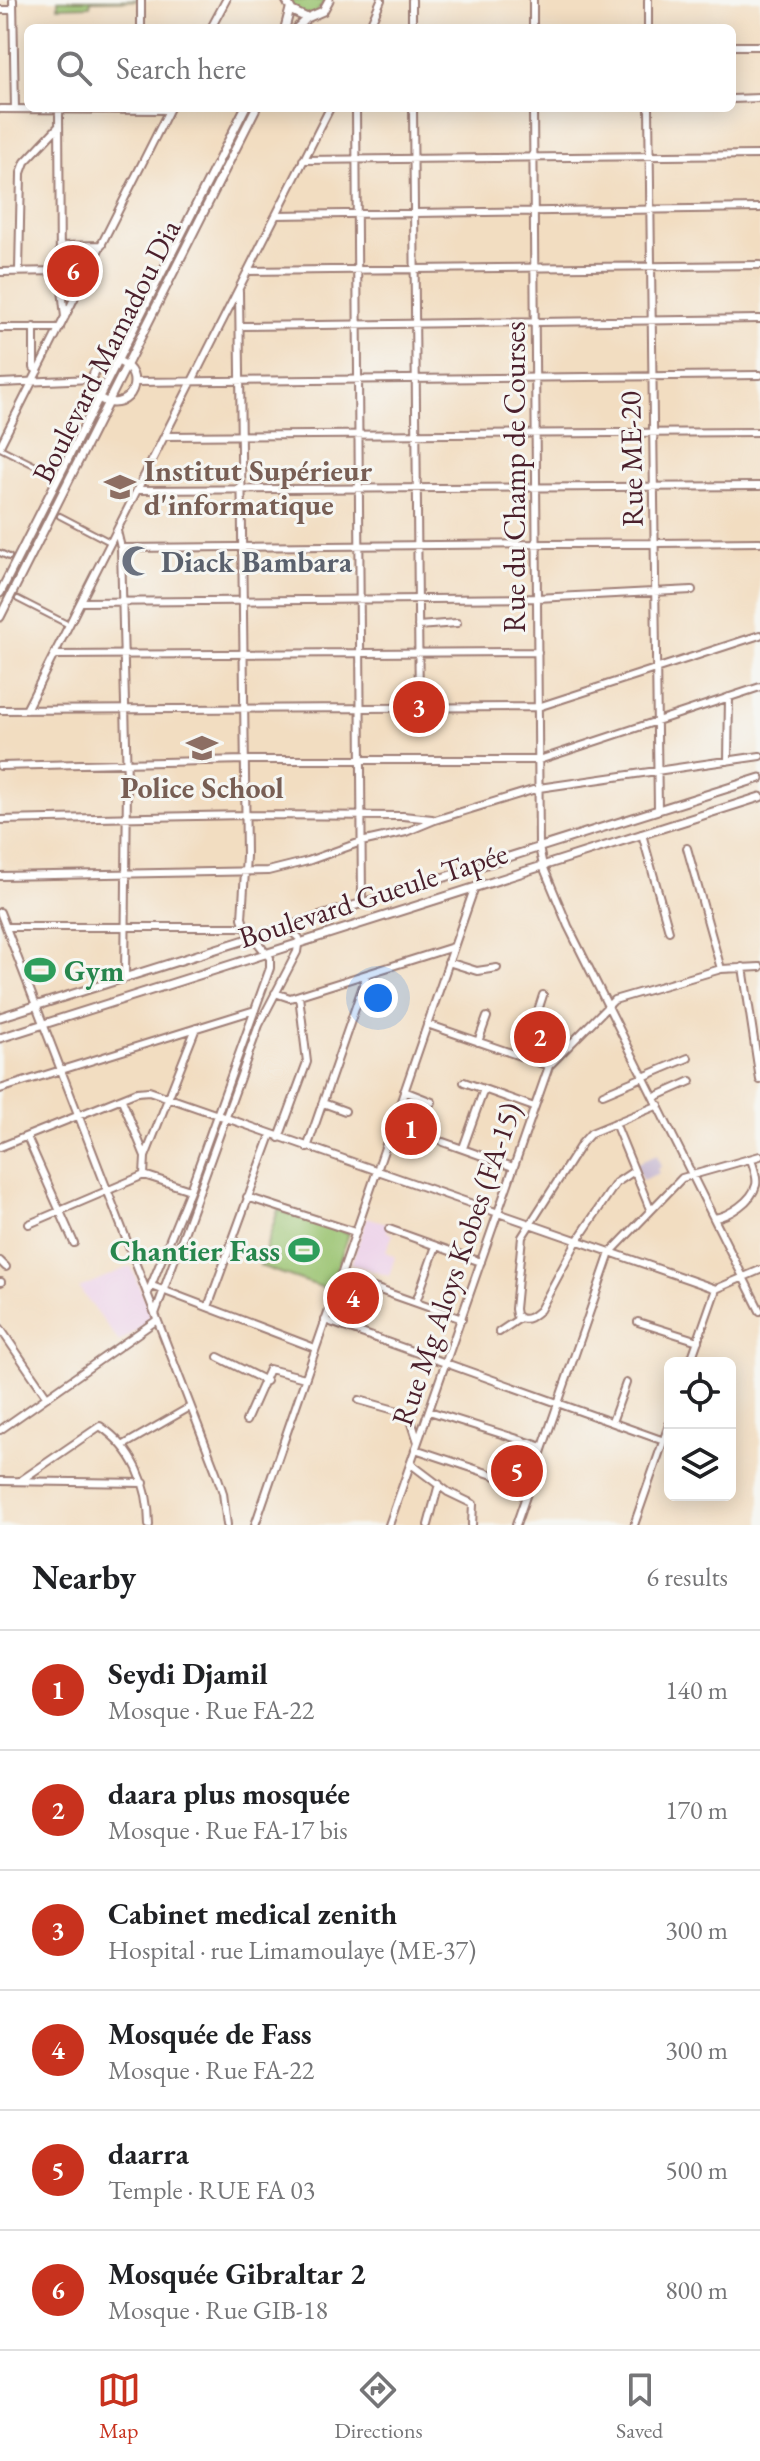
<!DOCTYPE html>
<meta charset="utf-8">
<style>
:root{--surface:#fff;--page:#f6f6f6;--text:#202124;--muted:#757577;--line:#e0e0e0;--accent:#c8321e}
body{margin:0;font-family:"EB Garamond",serif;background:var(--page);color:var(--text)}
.controls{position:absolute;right:24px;bottom:24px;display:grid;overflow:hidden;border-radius:12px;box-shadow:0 4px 20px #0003}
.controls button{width:72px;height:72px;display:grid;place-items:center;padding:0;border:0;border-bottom:2px solid var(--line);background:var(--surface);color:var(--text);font:40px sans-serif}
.you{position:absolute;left:378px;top:998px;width:28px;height:28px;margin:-20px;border:6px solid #fff;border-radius:50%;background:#1a73e8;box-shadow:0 0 0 12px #1a73e833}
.badge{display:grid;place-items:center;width:52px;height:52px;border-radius:50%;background:var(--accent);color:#fff;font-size:26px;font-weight:700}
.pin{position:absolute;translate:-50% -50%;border:4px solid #fff;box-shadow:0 2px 8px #0006}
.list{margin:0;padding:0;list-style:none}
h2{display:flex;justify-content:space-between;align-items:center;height:104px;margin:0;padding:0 32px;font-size:34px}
h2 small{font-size:26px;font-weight:400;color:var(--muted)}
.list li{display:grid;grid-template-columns:52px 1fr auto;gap:24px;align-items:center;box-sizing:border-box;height:120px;padding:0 32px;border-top:2px solid var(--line)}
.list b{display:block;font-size:30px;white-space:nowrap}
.list p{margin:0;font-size:26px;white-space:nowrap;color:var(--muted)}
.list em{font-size:26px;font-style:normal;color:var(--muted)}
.icon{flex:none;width:44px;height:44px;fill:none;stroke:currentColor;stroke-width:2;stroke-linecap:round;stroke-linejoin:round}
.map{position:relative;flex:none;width:760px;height:1525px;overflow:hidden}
.search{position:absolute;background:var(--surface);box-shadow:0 4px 20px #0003;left:24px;right:24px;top:24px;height:88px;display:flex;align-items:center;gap:20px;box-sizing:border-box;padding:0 28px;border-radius:12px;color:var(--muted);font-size:30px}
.sheet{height:824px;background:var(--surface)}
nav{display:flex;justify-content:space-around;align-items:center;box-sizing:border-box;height:112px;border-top:2px solid var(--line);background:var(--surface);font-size:22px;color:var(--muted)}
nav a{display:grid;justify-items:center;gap:4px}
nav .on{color:var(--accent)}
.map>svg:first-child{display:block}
.built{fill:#edd1e9}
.industrial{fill:#ccbfd4}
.green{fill:#9ac36f;stroke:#72714d;stroke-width:2}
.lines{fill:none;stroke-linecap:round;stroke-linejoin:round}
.pedestrian-casing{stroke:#9e7e76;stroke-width:8}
.minor-casing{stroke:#9e7e76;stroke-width:10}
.tertiary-casing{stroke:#9e7e76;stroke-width:11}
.pedestrian{stroke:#fff;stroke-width:4}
.minor{stroke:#fff;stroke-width:6}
.tertiary{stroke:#fff;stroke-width:7}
.labels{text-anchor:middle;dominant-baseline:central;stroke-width:6;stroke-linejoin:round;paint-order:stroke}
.street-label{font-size:30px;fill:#4a1f2b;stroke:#f6f6f2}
.education-label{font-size:30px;font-weight:bold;fill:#785e54;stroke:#f6f6f2;text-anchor:start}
.worship-label{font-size:30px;font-weight:bold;fill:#5b616d;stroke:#f6f6f2;text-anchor:start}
.leisure-label{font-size:30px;font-weight:bold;fill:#27864d;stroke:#f6f6f2;text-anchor:start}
</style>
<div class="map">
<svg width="760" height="1525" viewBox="0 0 760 1525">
<rect width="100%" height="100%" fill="#f6f6f2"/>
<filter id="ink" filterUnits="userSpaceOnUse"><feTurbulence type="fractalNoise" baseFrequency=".0125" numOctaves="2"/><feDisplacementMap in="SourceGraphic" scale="16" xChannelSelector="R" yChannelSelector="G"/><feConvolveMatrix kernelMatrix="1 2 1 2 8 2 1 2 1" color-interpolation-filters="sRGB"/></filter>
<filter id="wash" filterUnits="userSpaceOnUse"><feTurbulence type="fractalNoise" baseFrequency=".006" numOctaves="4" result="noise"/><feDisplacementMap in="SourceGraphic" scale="32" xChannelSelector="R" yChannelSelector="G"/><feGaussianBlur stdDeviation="1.8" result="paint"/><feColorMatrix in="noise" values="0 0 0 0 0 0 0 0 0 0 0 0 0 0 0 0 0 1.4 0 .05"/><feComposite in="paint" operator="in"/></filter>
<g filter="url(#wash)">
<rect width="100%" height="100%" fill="#f2ddc1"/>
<path class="built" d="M367 1217 389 1224 387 1232 393 1234 386 1252 395 1257 389 1276 351 1264Z
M131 1266 153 1320 119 1342 79 1288Z"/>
<path class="industrial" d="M657 1155 661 1167 657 1169 659 1173 642 1180 635 1164Z"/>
<path class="green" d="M58 0H141L91 1 90 6 58 7Z
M288 0H326L315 15 298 14Z
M278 1210 349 1233 330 1290 260 1266Z"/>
</g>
<g filter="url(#ink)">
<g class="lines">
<defs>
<path id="pedestrian" d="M0 448 50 473
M60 516 110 542
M0 553 9 557
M18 599 69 625"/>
<path id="minor" d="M13 0 15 109
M412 0V28
M533 0V28
M648 0V28
M0 10H13
M141 28V0
M211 28 226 0
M369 28 381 0
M732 46H760
M732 99 760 98
M356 108 362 903
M413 108 419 707
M533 108 539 847 543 866 568 926 760 1311
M649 108 658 810
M0 109 169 110
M59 111 60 271 65 317
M303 160 760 155
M276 215 760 208
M61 246 102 245
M19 271 21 173 25 162 59 126
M248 271 760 265
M0 272 60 271
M239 291 246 856 242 918 245 927
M240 326 760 319
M34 327V368L38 371
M0 328H60
M135 382 760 375
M0 383 92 379
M166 436 760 432
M0 446 170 108
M138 490 760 486
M117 531 121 548 127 782 125 978
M121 548 760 542
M81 602 537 598 692 590
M418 626 457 623
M54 655 538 652
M0 710 538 707 760 635
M26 710 330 108
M728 761 729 697
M0 766 245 760H539L760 687
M0 820 245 815 403 816 432 819
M642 834 669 931
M687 848 721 969
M0 876 268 871 308 861 361 842 406 832 435 820 539 788 760 756
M0 912 216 1472 223 1493 227 1525
M6 927H245L270 958V968L190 1190 148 1293
M448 962 477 971 497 968
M743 967 760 1080
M275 993 290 998 453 947
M427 1024 549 1066
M478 1042 487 1017
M523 1057 543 995
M464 1082 534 1107
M0 1089 255 1010
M404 1091 432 1102
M603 1094 688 1058
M655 1097 691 1081
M122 1100 145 1156
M323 1103 345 1111
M615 1123 650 1209
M27 1137 74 1243
M279 1138 307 1062 299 996
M443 1142 513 1167
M0 1147 137 1092 149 1091 716 1289
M307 1148 367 974
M463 1148 484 1089
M144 1175 145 1157 196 1028
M247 1197 355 1232
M714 1218C729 1216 752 1201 756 1185 758 1177 753 1167 751 1159
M29 1224 144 1175 190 1190
M389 1229 481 1262
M0 1261 6 1267
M340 1276 462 1319
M0 1282H1
M152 1286 315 1348
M716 1289 760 1270
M416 1302 436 1246
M208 1307 271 1135
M155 1314 259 1025 297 952 299 938 286 927
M520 1318 516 1315 515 1309 522 1237 582 1143 591 1133 659 1105
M520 1318C528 1321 534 1315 540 1310L577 1241 616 1183 634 1171
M325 1320 664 1441
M638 1322 698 1341
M0 1328 47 1397
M499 1332 520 1318
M218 1357 266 1381
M690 1363 716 1289
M359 1400 409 1414 418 1442
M429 1411 543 1447
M246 1421 269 1369 305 1378
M612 1422 626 1383
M0 1430 157 1320
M124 1445 190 1407
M415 1449 529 1487
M411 1464 448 1492 473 1504 472 1525
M0 1481 144 1483
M20 1481 100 1426C134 1449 149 1485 149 1525
M255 1525 474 889
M389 1525 549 1066 614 1000 721 969 760 967
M428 1525 439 1484
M516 1525 610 1253 682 1178 760 1156
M634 1525 670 1422"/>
<path id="tertiary" d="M286 0 292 11 307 18 323 11 329 0
M285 28 290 9
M297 28 307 18
M92 382a21 21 0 1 1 42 0a21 21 0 1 1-42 0Z
M0 593 245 108
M0 617 256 108
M0 1017 760 778
M0 1038 760 797"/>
</defs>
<use href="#pedestrian" class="pedestrian-casing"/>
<use href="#minor" class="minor-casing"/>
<use href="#tertiary" class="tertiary-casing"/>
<use href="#pedestrian" class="pedestrian"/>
<use href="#minor" class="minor"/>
<use href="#tertiary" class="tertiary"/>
</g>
</g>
<defs>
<symbol id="university-bare" viewBox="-9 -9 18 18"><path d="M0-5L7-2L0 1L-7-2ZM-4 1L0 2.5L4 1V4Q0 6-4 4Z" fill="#8d6e63" stroke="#f6f6f2" stroke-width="2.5" paint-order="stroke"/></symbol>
<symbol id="mosque-bare" viewBox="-9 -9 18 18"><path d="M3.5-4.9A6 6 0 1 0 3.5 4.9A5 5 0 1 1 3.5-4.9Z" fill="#6b7280" stroke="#f6f6f2" stroke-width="2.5" paint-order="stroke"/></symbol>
<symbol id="school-bare" viewBox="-9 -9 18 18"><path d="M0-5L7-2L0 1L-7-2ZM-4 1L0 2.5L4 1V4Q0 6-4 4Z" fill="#8d6e63" stroke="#f6f6f2" stroke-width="2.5" paint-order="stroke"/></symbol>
<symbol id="stadium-bare" viewBox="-9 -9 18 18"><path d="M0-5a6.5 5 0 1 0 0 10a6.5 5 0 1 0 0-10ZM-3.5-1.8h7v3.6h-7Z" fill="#2e9e5b" stroke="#f6f6f2" stroke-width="2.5" paint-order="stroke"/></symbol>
</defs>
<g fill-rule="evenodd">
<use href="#university-bare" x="98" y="465" width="44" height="44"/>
<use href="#mosque-bare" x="115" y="539" width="44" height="44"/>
<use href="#school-bare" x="180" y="726" width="44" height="44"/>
<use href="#stadium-bare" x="18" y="948" width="44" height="44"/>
<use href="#stadium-bare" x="282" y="1228" width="44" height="44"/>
</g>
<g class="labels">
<g class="street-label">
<text transform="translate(106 351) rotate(-63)">Boulevard Mamadou Dia</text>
<text transform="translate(631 459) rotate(-91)">Rue ME-20</text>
<text transform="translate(514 477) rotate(-90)">Rue du Champ de Courses</text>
<text transform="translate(373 895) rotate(-18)">Boulevard Gueule Tapée</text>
<text transform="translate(456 1264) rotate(-71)">Rue Mg Aloys Kobes (FA-15)</text>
</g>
<g class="education-label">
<text x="144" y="470">Institut Supérieur<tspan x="144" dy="34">d'informatique</tspan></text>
<text x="202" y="787" text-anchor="middle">Police School</text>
</g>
<g class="worship-label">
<text x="161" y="561">Diack Bambara</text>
</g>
<g class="leisure-label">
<text x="64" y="970">Gym</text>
<text x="280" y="1250" text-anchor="end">Chantier Fass</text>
</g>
</g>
</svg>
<div class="controls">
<button><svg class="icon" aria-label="locate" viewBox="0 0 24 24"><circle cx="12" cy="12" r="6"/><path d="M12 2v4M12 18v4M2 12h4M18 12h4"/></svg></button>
<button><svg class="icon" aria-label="layers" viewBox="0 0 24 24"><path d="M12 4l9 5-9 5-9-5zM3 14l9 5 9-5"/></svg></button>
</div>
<div class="you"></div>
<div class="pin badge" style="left:411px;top:1129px">1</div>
<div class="pin badge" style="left:540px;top:1037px">2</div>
<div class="pin badge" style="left:419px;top:707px">3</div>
<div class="pin badge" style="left:353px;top:1298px">4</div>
<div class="pin badge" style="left:517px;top:1471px">5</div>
<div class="pin badge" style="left:73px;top:271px">6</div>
<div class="search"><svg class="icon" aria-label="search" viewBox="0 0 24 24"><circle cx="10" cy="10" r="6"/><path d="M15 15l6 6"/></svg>Search here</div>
</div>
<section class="sheet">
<h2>Nearby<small>6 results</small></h2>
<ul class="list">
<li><span class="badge">1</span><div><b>Seydi Djamil</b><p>Mosque · Rue FA-22</p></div><em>140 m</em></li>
<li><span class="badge">2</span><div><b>daara plus mosquée</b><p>Mosque · Rue FA-17 bis</p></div><em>170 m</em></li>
<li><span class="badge">3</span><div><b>Cabinet medical zenith</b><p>Hospital · rue Limamoulaye (ME-37)</p></div><em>300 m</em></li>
<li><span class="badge">4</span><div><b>Mosquée de Fass</b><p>Mosque · Rue FA-22</p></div><em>300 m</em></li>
<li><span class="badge">5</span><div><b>daarra</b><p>Temple · RUE FA 03</p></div><em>500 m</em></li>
<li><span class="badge">6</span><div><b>Mosquée Gibraltar 2</b><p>Mosque · Rue GIB-18</p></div><em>800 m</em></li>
</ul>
</section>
<nav>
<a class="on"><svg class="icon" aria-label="map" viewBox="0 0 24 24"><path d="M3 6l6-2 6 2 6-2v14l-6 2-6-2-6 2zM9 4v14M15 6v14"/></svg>Map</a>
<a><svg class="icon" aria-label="directions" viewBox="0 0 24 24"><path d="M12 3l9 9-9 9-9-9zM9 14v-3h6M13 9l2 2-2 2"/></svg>Directions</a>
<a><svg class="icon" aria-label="saved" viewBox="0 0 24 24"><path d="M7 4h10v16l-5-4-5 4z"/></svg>Saved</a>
</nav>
